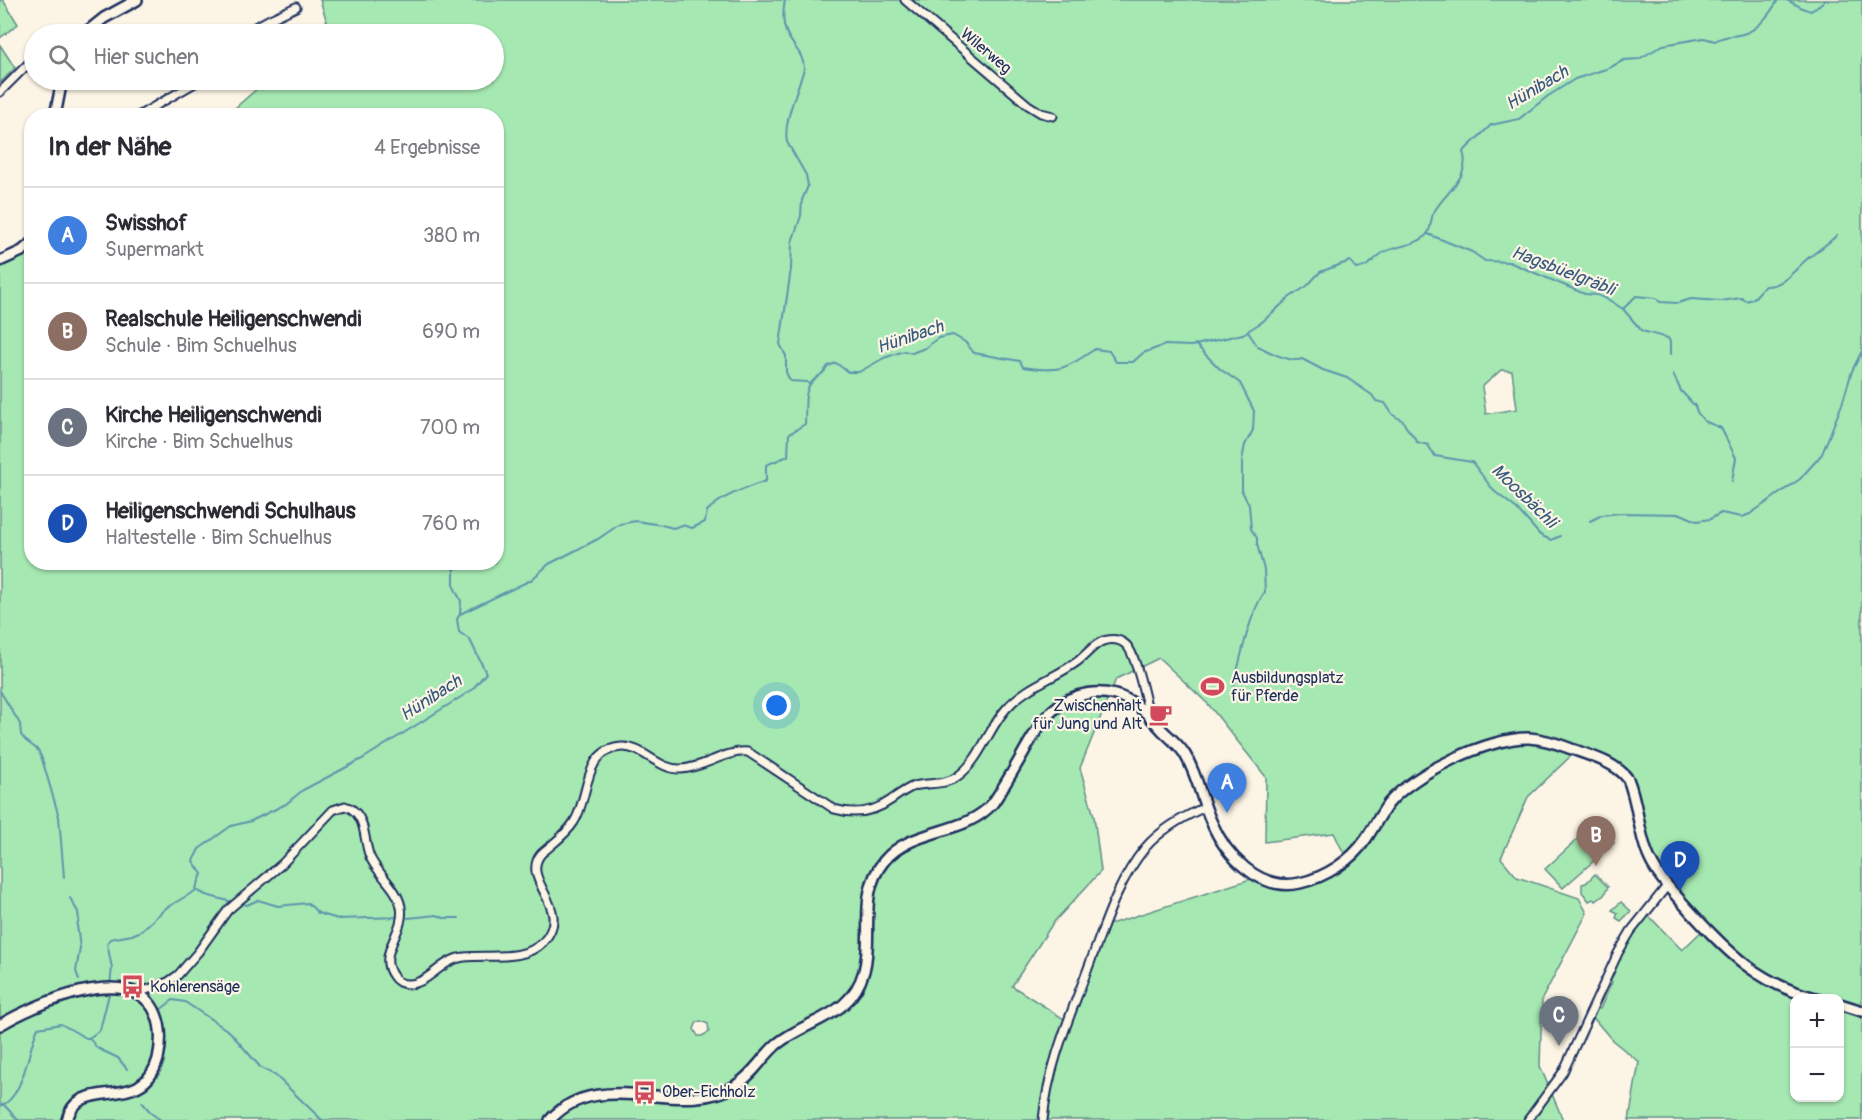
<!DOCTYPE html>
<html lang="de">
<meta charset="utf-8">
<style>
:root{--surface:#fff;--page:#f2f2f3;--text:#2b2b33;--muted:#7c7c81;--line:#e1e1e2;--accent:#7c3aed}
body{margin:0;font-family:Pangolin,sans-serif;background:var(--page);color:var(--text)}
.controls{position:absolute;right:18px;bottom:18px;display:grid;overflow:hidden;border-radius:12px;box-shadow:0 2px 4px #0004}
.controls button{width:54px;height:54px;display:grid;place-items:center;padding:0;border:0;border-bottom:2px solid var(--line);background:var(--surface);color:var(--text);font:30px sans-serif}
.you{position:absolute;left:777px;top:706px;width:21px;height:21px;margin:-15px;border:4px solid #fff;border-radius:50%;background:#1a73e8;box-shadow:0 0 0 9px #1a73e833}
.badge{display:grid;place-items:center;width:39px;height:39px;border-radius:50%;background:var(--accent);color:#fff;font-size:20px;font-weight:700}
.pin{position:absolute;translate:-50% -50px;filter:drop-shadow(0 2px 3px #0008)}
.pin::after{content:'';position:absolute;top:32px;width:21px;height:18px;background:inherit;clip-path:polygon(0 0,100% 0,50% 100%)}
.list{margin:0;padding:0;list-style:none}
h2{display:flex;justify-content:space-between;align-items:center;height:78px;margin:0;padding:0 24px;font-size:26px}
h2 small{font-size:20px;font-weight:400;color:var(--muted)}
.list li{display:grid;grid-template-columns:39px 1fr auto;gap:18px;align-items:center;box-sizing:border-box;height:96px;padding:0 24px;border-top:2px solid var(--line)}
.list b{display:block;font-size:22px;white-space:nowrap}
.list p{margin:0;font-size:20px;white-space:nowrap;color:var(--muted)}
.list em{font-size:20px;font-style:normal;color:var(--muted)}
.icon{flex:none;width:33px;height:33px;fill:none;stroke:currentColor;stroke-width:2;stroke-linecap:round;stroke-linejoin:round}
.map{position:relative;flex:none;width:1862px;height:1120px;overflow:hidden}
.search{position:absolute;background:var(--surface);box-shadow:0 2px 4px #0004;left:24px;top:24px;width:480px;height:66px;display:flex;align-items:center;gap:15px;box-sizing:border-box;padding:0 21px;border-radius:33px;color:var(--muted);font-size:22px}
.panel{position:absolute;background:var(--surface);box-shadow:0 2px 4px #0004;left:24px;top:108px;width:480px;height:462px;border-radius:24px}
.map>svg:first-child{display:block}
.green{fill:#a6e8b2;stroke:#608c88;stroke-width:1.5;fill-rule:evenodd}
.lines{fill:none;stroke-linecap:round;stroke-linejoin:round}
.stream{stroke:#5c95ad;stroke-width:2}
.street-casing{stroke:#1b2f5e;stroke-width:11}
.secondary-casing{stroke:#1b2f5e;stroke-width:14}
.street{stroke:#fcf5e5;stroke-width:7}
.secondary{stroke:#fcf5e5;stroke-width:9}
.labels{text-anchor:middle;dominant-baseline:central;stroke-width:4.5;stroke-linejoin:round;paint-order:stroke}
.street-label{font-size:16px;fill:#1b2f5e;stroke:#fcf5e5}
.poi-label{font-size:16px;fill:#1b2f5e;stroke:#fcf5e5;text-anchor:start}
.water-label{font-size:18px;font-style:italic;fill:#365a7f;stroke:#fcf5e5}
</style>
<div class="map">
<svg width="1862" height="1120" viewBox="0 0 1862 1120">
<rect width="100%" height="100%" fill="#fcf5e5"/>
<filter id="ink" filterUnits="userSpaceOnUse"><feTurbulence type="fractalNoise" baseFrequency=".0167" numOctaves="2"/><feDisplacementMap in="SourceGraphic" scale="12" xChannelSelector="R" yChannelSelector="G"/><feConvolveMatrix kernelMatrix="1 2 1 2 8 2 1 2 1" color-interpolation-filters="sRGB"/></filter>
<g filter="url(#ink)">
<path class="green" d="M0 0H3L18 24 0 38Z
M320 0H1862V1120H1629L1639 1062 1612 1040 1590 1014 1593 1006 1600 1009 1612 982 1607 976 1646 913 1682 950 1705 928 1657 874 1626 776 1576 751 1528 797 1501 858 1517 877 1579 898 1587 913 1542 999 1540 1066 1563 1120H0V255L18 248 31 233 32 562H496V116L227 115 267 80H494V34H318L328 25ZM1501 370 1512 371 1517 409 1486 414 1482 387ZM1159 658 1208 704 1266 777 1265 842 1334 833 1347 860 1291 884 1257 877 1104 926 1067 1021 1012 986 1053 923 1101 871 1094 816 1080 768 1116 679ZM1794 998H1840V1098H1794ZM701 1021 708 1024 709 1032 702 1036H698L694 1029 697 1022Z
M0 45 15 68 0 83Z
M1596 822 1614 843 1563 888 1545 869Z
M1595 874 1608 887 1604 895 1596 901 1593 899 1589 901 1582 892V884L1586 883Z
M1621 902 1631 911 1621 921 1616 918 1618 913 1612 910Z"/>
<g class="lines">
<path class="stream" d="M785 0C783 12 782 23 787 34 793 47 804 54 804 69 798 89 783 122 787 142L806 175 808 186 802 200 801 216 792 242 791 269 780 344 786 356V372L790 381 807 382 809 384
M1786 0C1795 3 1801 9 1811 11L1826 0
M356 110 359 116
M1428 234 1472 252 1485 261 1509 262 1585 294 1597 295 1609 300 1623 309 1642 331 1668 338 1670 342V354
M1623 309 1636 296 1656 298 1660 302 1678 303 1691 299 1721 301 1741 298 1747 301 1754 298 1765 286C1785 286 1793 271 1807 259 1817 251 1828 244 1837 235
M1248 332 1256 344
M1195 344 1220 369 1240 383 1254 411 1253 430 1245 445 1242 460V491L1249 505 1251 529 1257 538V544L1264 570 1265 592C1250 611 1240 660 1234 685
M1258 346C1269 352 1291 363 1302 359L1323 370 1347 378 1372 395 1376 401 1385 403 1393 415 1403 421C1406 430 1413 433 1417 442L1428 445 1435 456 1472 462 1494 491 1517 509 1540 535 1551 540 1560 536
M1673 374 1681 391 1695 406 1697 412 1704 421 1721 428 1736 458 1732 481
M1590 521 1602 515 1620 513 1681 514 1697 521 1710 519 1721 513 1742 517 1750 514 1800 479 1822 454 1842 404 1852 371 1862 351
M435 562 454 569V587L461 601 460 613
M0 691 20 724 21 735 25 740 38 750 42 759 59 817 64 877
M196 890 206 895 232 902
M70 898 78 912 79 920 77 925 80 948 76 971 79 980
M238 903 247 905 258 900 278 906 308 903 318 913 338 919 399 917
M408 918 437 915 444 918H459
M110 984 112 968 107 943 110 939 132 935 141 931 166 908 195 891 202 874 193 861 199 849 231 826 251 821 286 804 303 790 364 758 472 690 486 673 470 640 459 632 457 619 460 614 531 580 549 564 598 539 620 524 636 521 662 525 673 528 682 525 692 528 705 522 707 511C723 495 746 488 766 481V465L788 456 789 434 805 424C806 412 803 393 811 383 816 376 822 377 828 366L836 363 848 372H859L884 358 904 351 912 353 925 348 938 338 953 335 965 342 974 353 1020 361 1023 367C1060 373 1065 369 1095 349L1109 351 1116 362H1133L1143 353 1165 345 1191 346 1243 334 1262 322 1290 297 1307 286 1320 272 1350 261 1357 269C1370 267 1374 258 1384 252 1395 246 1420 245 1427 234 1432 228 1430 219 1434 212 1444 193 1472 177 1463 152L1491 125 1519 119 1548 96 1575 79 1609 68 1624 60 1639 59 1663 45 1704 38 1715 41C1727 34 1732 37 1743 34 1758 30 1771 12 1778 0
M160 1010 173 1000 185 1002 230 1032 261 1068 275 1075 322 1120
M89 1038 97 1048 118 1058 127 1069
M142 1102 152 1114 161 1120
M4 1105 18 1120
M0 1106C24 1099 28 1048 38 1028L61 1024 86 1038H89L100 1030 110 990"/>
<defs>
<path id="street" d="M905 0 1028 105 1041 113 1053 116
M242 34 268 20 296 7
M0 92 34 58
M138 116 200 80
M138 993 168 982 178 975 198 952 228 910 282 864 333 810 345 806 350 808C367 818 363 840 370 857 378 875 398 888 401 907 406 932 376 953 393 976 396 981 401 984 408 984 428 985 441 959 464 957 489 954 524 962 543 942 575 908 519 881 541 854 552 844 566 835 574 822 590 798 582 749 622 747 643 746 658 770 681 769 704 768 725 750 748 752L834 809C855 815 873 813 891 800 898 795 906 789 914 786 929 782 945 786 958 776 981 759 988 729 1006 709 1027 685 1054 679 1078 661 1086 655 1094 644 1103 641 1110 639 1119 639 1125 644 1136 651 1145 701 1150 717
M1043 1120C1048 1065 1071 1014 1090 963 1105 923 1118 881 1145 848 1161 829 1183 817 1205 807
M1528 1120 1563 1072 1618 953 1631 931 1667 886"/>
<path id="secondary" d="M84 34 104 18 137 0
M55 116 62 80
M0 261 22 251 32 243
M1840 1004 1862 1011
M0 1025C34 1005 133 959 156 1014 162 1028 161 1045 158 1059 142 1116 79 1073 67 1120
M550 1120C599 1065 680 1119 735 1086 753 1075 762 1057 777 1044 809 1018 851 1018 864 971 874 934 857 894 884 861 912 827 965 836 993 803 1005 785 1016 766 1026 748 1034 735 1041 721 1052 711 1072 692 1103 687 1128 700 1142 707 1152 719 1162 730 1169 737 1178 744 1184 753 1197 773 1201 799 1211 821 1225 855 1259 892 1300 883 1326 877 1351 861 1366 839 1374 827 1380 815 1388 804 1413 773 1490 737 1529 738 1543 739 1556 743 1569 748 1588 755 1616 762 1628 779 1638 803 1638 831 1648 855 1657 877 1674 893 1689 910 1727 952 1760 985 1816 998"/>
</defs>
<use href="#street" class="street-casing"/>
<use href="#secondary" class="secondary-casing"/>
<use href="#street" class="street"/>
<use href="#secondary" class="secondary"/>
</g>
</g>
<defs>
<symbol id="stadium-bare" viewBox="-9 -9 18 18"><path d="M0-5a6.5 5 0 1 0 0 10a6.5 5 0 1 0 0-10ZM-3.5-1.8h7v3.6h-7Z" fill="#d1495b" stroke="#fcf5e5" stroke-width="2.5" paint-order="stroke"/></symbol>
<symbol id="cafe-bare" viewBox="-9 -9 18 18"><path d="M-5.5-4.5H6V0H3Q3 3.5 0 3.5H-2.5Q-5.5 3.5-5.5 0ZM3-3.2v2h1.7v-2ZM-6 4.5H4V6H-6Z" fill="#d1495b" stroke="#fcf5e5" stroke-width="2.5" paint-order="stroke"/></symbol>
<symbol id="bus-bare" viewBox="-9 -9 18 18"><path d="M-5-6H5V4H4V6H2V4H-2V6H-4V4H-5ZM-3.5-4V0h7V-4ZM-3.5 1.2v1.5H-2V1.2ZM2 1.2v1.5H3.5V1.2Z" fill="#d1495b" stroke="#fcf5e5" stroke-width="2.5" paint-order="stroke"/></symbol>
</defs>
<g fill-rule="evenodd">
<use href="#stadium-bare" x="1196" y="670" width="33" height="33"/>
<use href="#cafe-bare" x="1144" y="698" width="33" height="33"/>
<use href="#bus-bare" x="116" y="970" width="33" height="33"/>
<use href="#bus-bare" x="628" y="1076" width="33" height="33"/>
</g>
<g class="labels">
<g class="street-label">
<text transform="translate(986 51) rotate(40)">Wilerweg</text>
</g>
<g class="poi-label">
<text x="1231" y="678">Ausbildungsplatz<tspan x="1231" dy="18">für Pferde</tspan></text>
<text x="1142" y="706" text-anchor="end">Zwischenhalt<tspan x="1142" dy="18">für Jung und Alt</tspan></text>
<text x="150" y="987">Kohlerensäge</text>
<text x="662" y="1092">Ober-Eichholz</text>
</g>
<g class="water-label">
<text transform="translate(1537 88) rotate(-31)">Hünibach</text>
<text transform="translate(1563 271) rotate(21)">Hagsbüelgräbli</text>
<text transform="translate(910 337) rotate(-19)">Hünibach</text>
<text transform="translate(1524 496) rotate(44)">Moosbächli</text>
<text transform="translate(431 698) rotate(-33)">Hünibach</text>
</g>
</g>
</svg>
<div class="controls">
<button>+</button>
<button>−</button>
</div>
<div class="you"></div>
<div class="pin badge" style="left:1227px;top:813px;background:#3f7fe0">A</div>
<div class="pin badge" style="left:1596px;top:866px;background:#8d6e63">B</div>
<div class="pin badge" style="left:1559px;top:1046px;background:#6b7280">C</div>
<div class="pin badge" style="left:1680px;top:891px;background:#1a4fb4">D</div>
<div class="search"><svg class="icon" aria-label="search" viewBox="0 0 24 24"><circle cx="10" cy="10" r="6"/><path d="M15 15l6 6"/></svg>Hier suchen</div>
<section class="panel">
<h2>In der Nähe<small>4 Ergebnisse</small></h2>
<ul class="list">
<li><span class="badge" style="background:#3f7fe0">A</span><div><b>Swisshof</b><p>Supermarkt</p></div><em>380 m</em></li>
<li><span class="badge" style="background:#8d6e63">B</span><div><b>Realschule Heiligenschwendi</b><p>Schule · Bim Schuelhus</p></div><em>690 m</em></li>
<li><span class="badge" style="background:#6b7280">C</span><div><b>Kirche Heiligenschwendi</b><p>Kirche · Bim Schuelhus</p></div><em>700 m</em></li>
<li><span class="badge" style="background:#1a4fb4">D</span><div><b>Heiligenschwendi Schulhaus</b><p>Haltestelle · Bim Schuelhus</p></div><em>760 m</em></li>
</ul>
</section>
</div>
